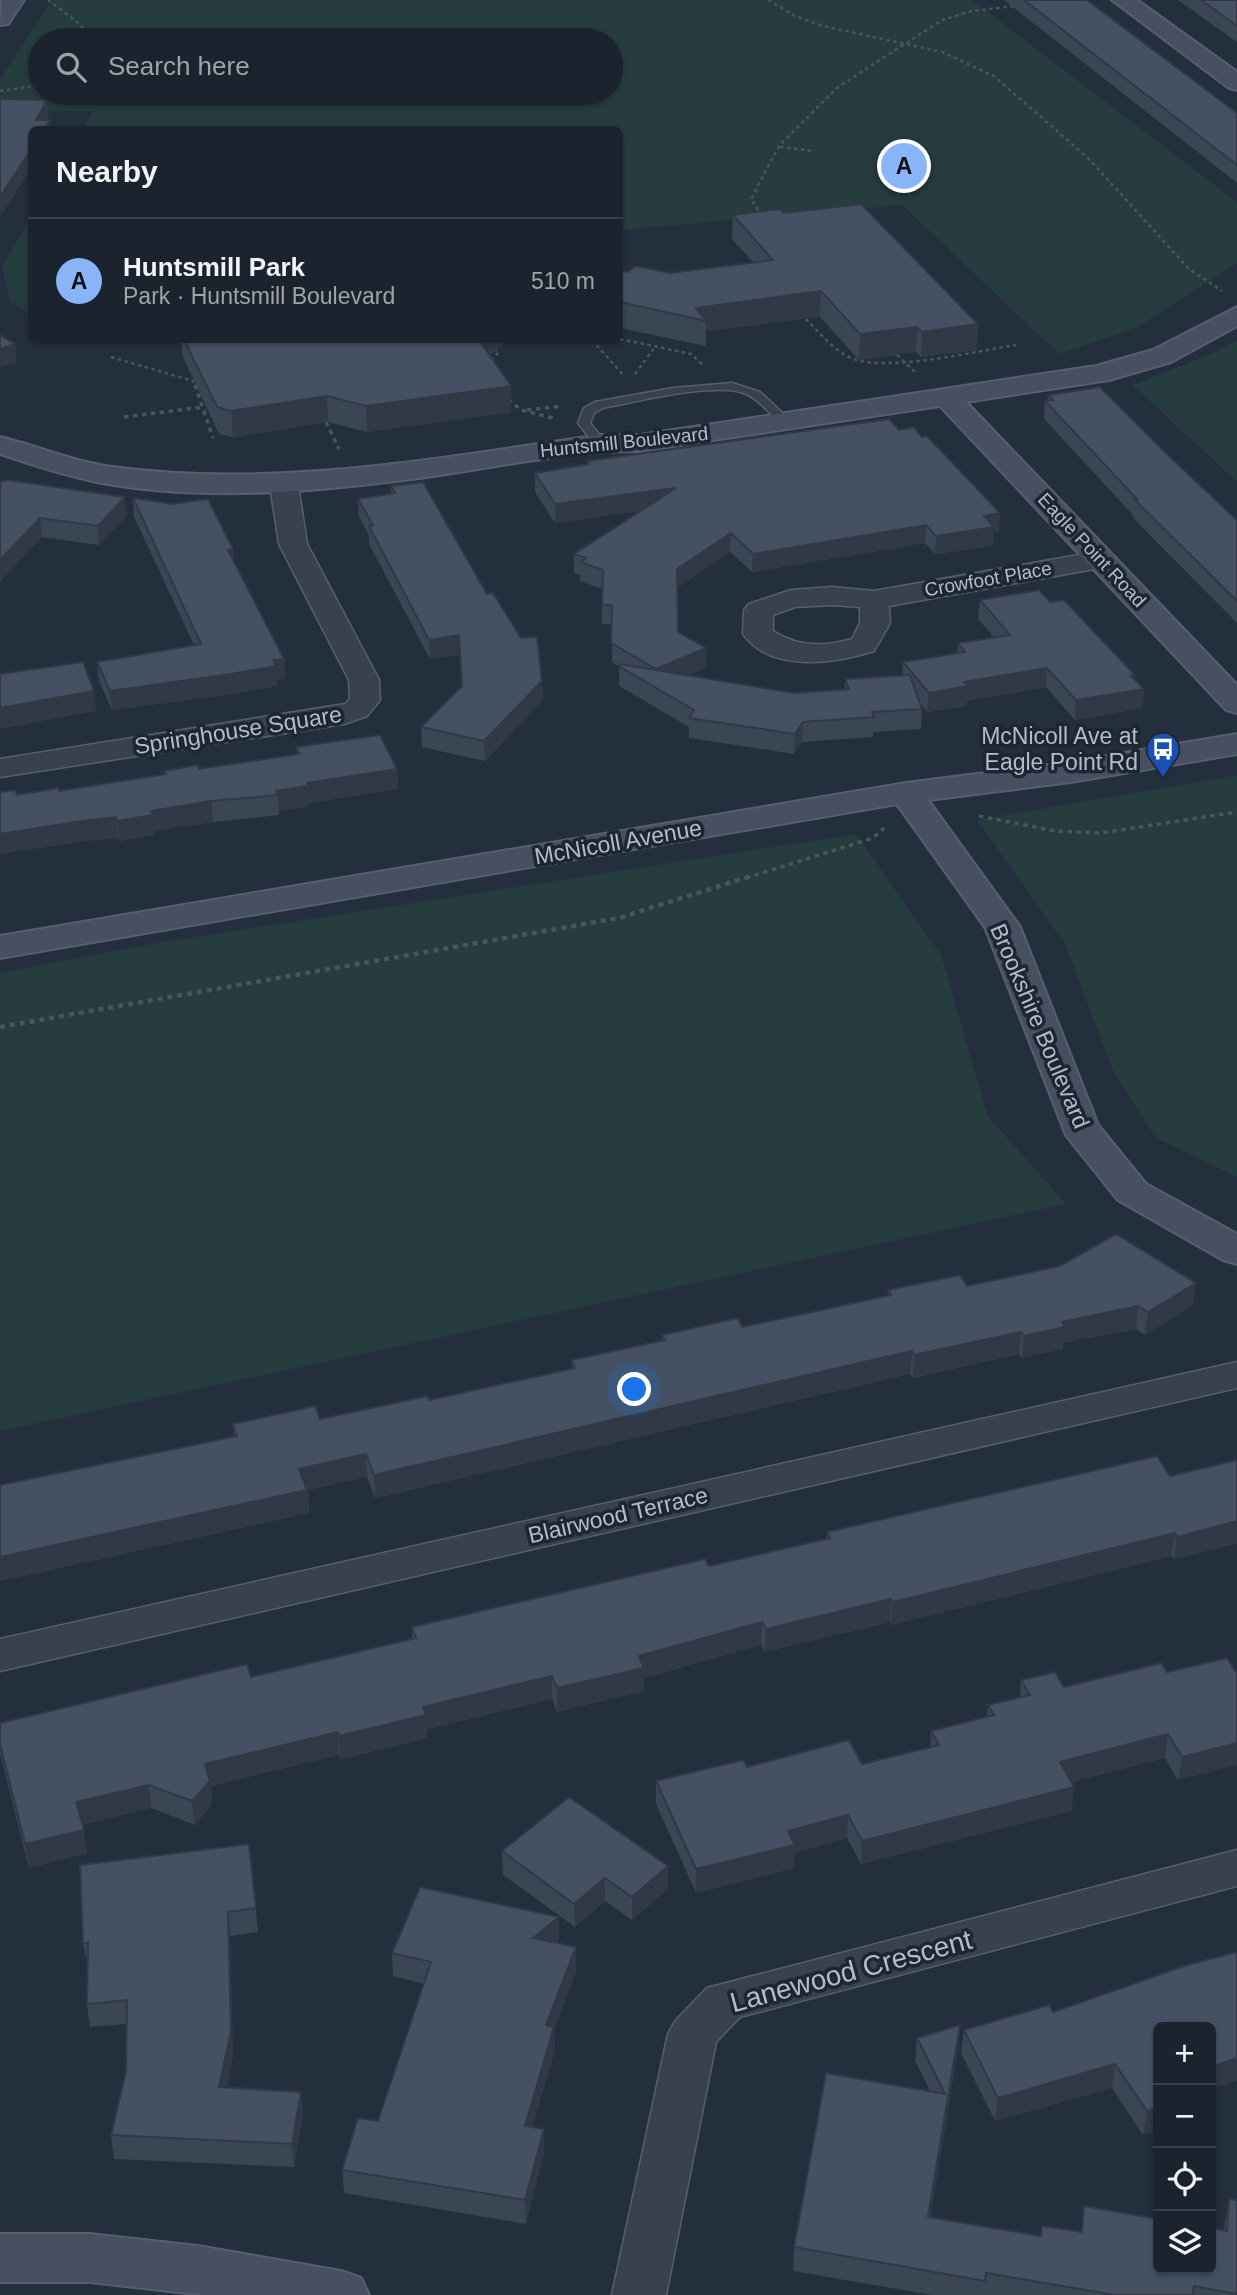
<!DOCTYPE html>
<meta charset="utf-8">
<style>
:root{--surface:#1b232e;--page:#242b36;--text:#f1f3f6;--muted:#a0a4aa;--line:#39404a;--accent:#8ab4f8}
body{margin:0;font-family:Arial,sans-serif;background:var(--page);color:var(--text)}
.controls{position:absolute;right:21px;bottom:21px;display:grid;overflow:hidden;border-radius:10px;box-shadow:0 2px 5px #0004}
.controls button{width:63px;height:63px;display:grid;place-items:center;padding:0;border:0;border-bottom:2px solid var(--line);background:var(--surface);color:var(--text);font:35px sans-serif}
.you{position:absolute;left:635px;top:1390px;width:24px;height:24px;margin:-18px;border:5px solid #fff;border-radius:50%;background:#1a73e8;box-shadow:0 0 0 10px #1a73e833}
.badge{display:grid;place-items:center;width:46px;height:46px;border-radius:50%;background:var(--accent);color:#111;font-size:23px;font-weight:700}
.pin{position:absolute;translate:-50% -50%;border:4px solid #fff;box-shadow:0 2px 7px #0006}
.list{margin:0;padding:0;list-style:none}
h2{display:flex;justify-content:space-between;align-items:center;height:91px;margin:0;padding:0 28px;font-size:30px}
h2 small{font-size:23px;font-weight:400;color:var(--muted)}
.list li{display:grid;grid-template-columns:46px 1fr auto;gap:21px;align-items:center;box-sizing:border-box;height:126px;padding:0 28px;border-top:2px solid var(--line)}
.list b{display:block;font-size:26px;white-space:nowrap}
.list p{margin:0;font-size:23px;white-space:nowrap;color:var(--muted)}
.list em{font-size:23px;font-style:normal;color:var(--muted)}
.icon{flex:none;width:38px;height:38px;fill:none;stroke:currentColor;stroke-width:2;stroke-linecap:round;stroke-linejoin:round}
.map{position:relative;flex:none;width:1237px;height:2295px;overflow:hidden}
.search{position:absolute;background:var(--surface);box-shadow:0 2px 5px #0004;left:28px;top:28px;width:595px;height:77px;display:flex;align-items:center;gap:18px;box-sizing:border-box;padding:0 24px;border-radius:38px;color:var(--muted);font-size:26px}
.panel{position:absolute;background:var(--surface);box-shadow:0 2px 5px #0004;left:28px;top:126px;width:595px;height:217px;border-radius:10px}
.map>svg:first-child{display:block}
.green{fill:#263c3f;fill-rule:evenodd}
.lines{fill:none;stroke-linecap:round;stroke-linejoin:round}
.lane-casing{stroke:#565f6c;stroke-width:3}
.street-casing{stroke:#565f6c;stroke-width:3}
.secondary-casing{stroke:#565f6c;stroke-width:4}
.path-far2{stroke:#44595c;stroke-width:2.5;stroke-dasharray:3.5 3.5;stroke-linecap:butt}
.path-far1{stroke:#44595c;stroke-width:3.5;stroke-dasharray:4.5 4.5;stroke-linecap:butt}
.path{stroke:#44595c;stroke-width:4.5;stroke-dasharray:5 5;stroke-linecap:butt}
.lane{fill:#38414e;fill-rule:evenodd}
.street{fill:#38414e;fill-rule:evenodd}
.secondary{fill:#465061;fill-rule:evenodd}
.wall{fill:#3b4654}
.shaded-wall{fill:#303945}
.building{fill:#455162;stroke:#303945;stroke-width:2}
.labels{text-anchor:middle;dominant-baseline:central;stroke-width:7;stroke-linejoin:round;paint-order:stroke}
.far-street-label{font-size:19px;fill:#b4bcc9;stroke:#1d2633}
.street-label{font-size:23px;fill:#b4bcc9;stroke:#1d2633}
.poi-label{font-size:23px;fill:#b4bcc9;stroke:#1d2633;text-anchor:end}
.near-street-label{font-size:28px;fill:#b4bcc9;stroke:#1d2633}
</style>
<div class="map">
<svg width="1237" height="2295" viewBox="0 0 1237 2295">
<rect width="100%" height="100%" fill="#242f3e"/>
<path class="green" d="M52 0H972L1237 202V263L1138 327 1059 354 902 205 620 230V130L83 129 93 111 0 110V80ZM40 40H611V93H40Z
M31 217V316L10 301 2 267Z
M1237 341V482L1133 385 1213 353Z
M1237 775V1177L1156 1138 1114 1073 1065 944 977 820Z
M856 834 941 955 988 1116 1066 1204 0 1431V973L150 944Z"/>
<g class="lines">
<defs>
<path id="lane" d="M732 383 760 392 792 422 782 425C770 414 759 399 744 393 714 382 635 402 603 408L594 413 590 423 606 443 600 447 596 446 578 423 584 408 595 402 673 388Z"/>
<path id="street" d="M284 477 294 479 298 485 307 544 379 680 380 700 367 716 344 724 0 777V759L345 704 350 699 349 680 279 544 270 485 274 479Z
M1101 551 1111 554 1115 560 1111 566 889 606 890 623 874 651C836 663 771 674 743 634L744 610 749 604 791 590 832 587 874 591ZM832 605 860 607V623L852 639C825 647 797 647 773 631V615L795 607Z
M1237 1362V1388L0 1671V1639Z
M1237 1850V1886L740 2017 716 2042 666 2295H612L668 2034 676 2020 707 1988Z"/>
<path id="secondary" d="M2 0H24L8 24 0 25Z
M1112 0H1137L1237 72V90L1229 88Z
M1237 307V326L1171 362 1109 380 966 402 1237 685V713L1226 710 940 406 640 451C566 451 493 468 419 478 314 492 202 502 97 482 64 475 32 465 0 454V437C38 446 74 462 113 467 276 489 439 458 600 435H640L1096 366 1153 350Z
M1237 734V754L1071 782 928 800 1020 927 1098 1125 1146 1184 1237 1234V1264L1223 1260 1118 1200 1066 1135 985 927 897 804 0 958V936L906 783 1071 762Z
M0 2234H90L198 2246 341 2271 361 2278 369 2295H204L90 2282H0Z"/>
</defs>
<use href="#lane" class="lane-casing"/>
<use href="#street" class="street-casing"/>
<use href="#secondary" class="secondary-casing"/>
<path class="path-far2" d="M48 0 81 25 89 40
M768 0 795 16 823 26 942 52 994 76 1089 159 1189 269 1222 291
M0 91 40 85
M780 147 815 151
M762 216 751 199 779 146 838 87 942 20 972 11 1015 6
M806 319C819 332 833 350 851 358 886 373 976 351 1016 345
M620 339 691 354 703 365
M483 340 499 352 488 362
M592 340 624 376
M897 355 917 374
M111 357 193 381 195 387
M635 374 655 347"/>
<path class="path-far1" d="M195 385 213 438
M508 399 521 410 557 419
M527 410 563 406
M124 417 203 407
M326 422 339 449
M979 816 1055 831 1101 833 1237 812
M746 878 873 838 884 828"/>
<path class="path" d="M0 1027 619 918 751 876"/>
<use href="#lane" class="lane"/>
<use href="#street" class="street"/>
<use href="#secondary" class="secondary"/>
</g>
<path class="wall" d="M1004 0H1087L1237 113V183Z
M1178 0H1237V42Z
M784 213 977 350 921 357 916 352 859 360 820 317 706 331V346L620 328V270L628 272 670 273 753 262 732 239 733 215Z
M181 340H508L490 355 511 386V412L367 432 328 422 233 437 219 434 183 357Z
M1048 395 1171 458 1237 520V623L1133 518V515L1044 419 1045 401H1047Z
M587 461 999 532 994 533 993 546 935 554 925 543 752 572 730 552 678 587V632L706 648V668L688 675 794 693 845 689V679L902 676 903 662 957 653 958 643 994 637 978 619 980 600 1050 602 1134 679 1144 689 1142 708 1075 720 1046 687 967 701 966 706 927 712 920 703 922 709 921 729 873 732V737L802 742 794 754 689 738V727L619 686V667L612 662V624H602V589L580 581V575L574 573V554L639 511 555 523 535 492V473L587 465Z
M0 482 127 516 99 545 42 537Z
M391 486 487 594 542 681 543 700 485 761 422 747 421 727 462 686 460 655 430 659 369 544V535L359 517 358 499 391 494Z
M133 498 233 549 234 561 284 659 285 678 277 680V686L232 694 112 710 99 681 97 662 194 645 134 517Z
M296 747 397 769 398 789 309 803V806L279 811V815L213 822 154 831V835L119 841 118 838 84 841 0 854V792L17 795 59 791 165 774 164 771 199 769 297 754Z
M1196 1283 1193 1305 1145 1335 1136 1329 1063 1343V1349L1022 1358 1019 1354 913 1378 910 1374 375 1498 367 1477 308 1490 309 1513 0 1581V1485L234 1437 233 1424 320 1419 429 1400 572 1369 571 1360 662 1341V1335L742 1327 888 1296V1290L967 1286Z
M1237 1460V1543L1174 1559 1171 1556 891 1625 890 1622 765 1652 761 1645 644 1678V1691L557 1712 552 1699 427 1729V1738L341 1759 339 1755 211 1786 212 1804 195 1825 151 1808 82 1825 87 1853 29 1868 0 1753V1723L251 1677 412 1639V1627L709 1566 826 1539 827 1532 1170 1476Z
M1227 1658 1178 1780 1165 1758 1071 1782 1072 1811 861 1864 847 1838 794 1853V1868L696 1893 656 1804V1781L747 1767 862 1764 930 1747 931 1731 987 1716 988 1705 1020 1698 1021 1680 1064 1687 1167 1672Z
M249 1844 258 1932 230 1936 233 2055 227 2087 303 2116 294 2167 114 2159 111 2135 126 2071V2024L90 2027 87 2004 88 1967 83 1944Z
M502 1851 668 1889 632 1920 605 1901 575 1927 503 1875Z
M559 1917V1940L556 1943 576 1947V1971L554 2029 555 2050 532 2127 544 2153 526 2224 344 2193 342 2170 378 2121 424 1984 393 1976 392 1953Z
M1237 1952V2080L1211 2089 1158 2027V2130L1143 2135 1112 2088 995 2121 961 2053 964 2030 1053 2012Z
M960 2025 958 2049 930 2218 1041 2236 1081 2232 1084 2206 1224 2230 1229 2199 1237 2200V2295H932L793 2271 794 2247 930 2091 915 2061 917 2038Z"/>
<path class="shaded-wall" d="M47 100 49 116 41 130 36 120Z
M50 120 51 130H44Z
M32 148V167L0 217V197Z
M821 291 820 317 706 331V321L696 308Z
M978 324 977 350 921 357 922 332Z
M917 327 916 352 859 360 860 334Z
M478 340H508L479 364Z
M15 344 17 362 0 367V349Z
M511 386V412L367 432 366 406Z
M327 396 328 422 233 437 231 411Z
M676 488 675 506 555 523V504Z
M125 497 127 516 99 545 98 526Z
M1000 513 999 532 994 533 993 546 935 554 936 536 984 516Z
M40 518 42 537 0 582V560Z
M926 525 925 543 752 572 753 554Z
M731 533 730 552 677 588V569Z
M233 549 234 568 228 550Z
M459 635 460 655 430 659 429 640Z
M706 648V668L656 689V669Z
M284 659 285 678 277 680V686L232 694 112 710 110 691Z
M1047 668 1046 687 967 701 966 706 927 712 929 693 964 682Z
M1135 675 1133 691 1144 689 1142 708 1075 720 1076 700Z
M542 681 543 700 485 761 484 741Z
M94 691 96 711 0 729V708Z
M803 722 802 742 794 754 795 734Z
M397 769 398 789 309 803V806L279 811 278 795 276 791 307 783Z
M211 801 213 822 154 831V835L119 841 117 821 151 811Z
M116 817 118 838 84 841 0 854V834L82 821Z
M1196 1283 1193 1305 1145 1335 1148 1312Z
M1138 1306 1136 1329 1063 1343V1349L1022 1358 1024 1336 1062 1322Z
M1021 1332 1019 1354 913 1378 914 1355Z
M912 1351 910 1374 375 1498 374 1475Z
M366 1454 367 1477 308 1490 309 1513 0 1581V1557L299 1469Z
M1237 1521V1543L1174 1559 1177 1537Z
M1175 1533 1171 1556 891 1625 893 1602Z
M891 1599 890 1622 765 1652 766 1629Z
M762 1622 761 1645 644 1678V1691L557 1712V1688L639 1656Z
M552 1676V1699L427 1729V1738L341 1759 339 1736 423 1707Z
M338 1732 339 1755 211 1786 212 1804 195 1825 192 1801 205 1764Z
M1168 1734 1165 1758 1057 1785 1060 1762Z
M1237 1743V1765L1178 1780 1182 1757Z
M149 1785 151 1808 80 1825 76 1802Z
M1074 1787 1072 1811 861 1864 862 1841Z
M848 1815 847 1838 794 1853V1868L696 1893V1869L788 1831Z
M84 1830 87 1853 29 1868 25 1844Z
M668 1866V1889L632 1920V1897Z
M605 1878V1901L575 1927 574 1904Z
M228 1912 230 1936 233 2055 222 2110 219 2087Z
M559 1917V1940L534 1961 533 1938Z
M576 1947V1971L554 2029 555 2050 525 2150V2126L546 2025Z
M960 2025 958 2049 926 2241 928 2217Z
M1237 2058V2080L1211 2089V2067Z
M1115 2064 1112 2088 995 2121 998 2098Z
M301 2092 303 2116 294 2167 292 2144Z
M1158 2107V2130L1143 2135 1147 2111Z
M544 2129V2153L526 2224 525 2200Z"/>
<path class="building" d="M1024 0H1087L1237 113V165Z
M1201 0H1237V26Z
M0 99 47 100 36 120H50L44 130H32V148L0 197Z
M861 204 978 324 922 332 917 327 860 334 821 291 696 308 706 321 620 302V270L628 272 636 266 670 273 773 260 733 215 780 209 784 213Z
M0 335 15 344 0 349Z
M184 340H479L511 386 366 406 327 396 231 411 217 407Z
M1100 387 1171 458 1237 520V601L1134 499H1137L1045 401 1053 400 1048 395Z
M889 419 899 430 914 427 922 437 927 436 1000 513 984 516 994 527 936 536 926 525 753 554 731 533 677 569 678 632 706 648 656 669 611 643 612 605H602L603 570 580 562 586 558 574 554 676 488 555 504 535 473 589 464 587 461Z
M8 480 125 497 98 526 40 518 0 560V482Z
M423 482 487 594 493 593 521 638 537 637 542 681 484 741 421 727 462 686 459 635 429 640 369 526 373 525 358 499 395 493 391 486Z
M133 498 173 504 208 499 233 549 228 550 284 659 273 660 276 666 231 674 110 691 97 662 201 644Z
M1039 590 1050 602 1064 600 1135 675 1131 676 1144 689 1076 700 1047 668 964 682 968 686 929 693 903 662 965 652 958 643 1010 635 980 600Z
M83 662 94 691 0 708V674Z
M620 664 794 693 849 689 845 679 910 675 922 709 872 712 874 717 803 722 795 734 689 718 694 710 619 666Z
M380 735 397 769 307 783 308 786 276 791 278 795 211 801 151 811 153 815 117 821 116 817 82 821 0 834V792L15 790 17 795 58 788 59 791 166 774 164 771 198 765 199 769 299 754 296 747Z
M1116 1234 1196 1283 1148 1312 1138 1306 1062 1322 1065 1327 1024 1336 1021 1332 914 1355 912 1351 374 1475 366 1454 299 1469 307 1490 0 1557V1485L237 1436 233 1424 315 1406 320 1419 427 1396 429 1400 575 1368 571 1360 665 1340 662 1335 738 1318 742 1327 891 1295 888 1290 960 1275 967 1286 1060 1266Z
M1157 1456 1170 1476 1237 1460V1521L1177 1537 1175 1533 893 1602 891 1599 766 1629 762 1622 639 1656 644 1668 557 1688 552 1676 423 1707 426 1715 339 1736 338 1732 205 1764 210 1781 192 1801 149 1785 76 1802 84 1830 25 1844 0 1744V1723L247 1664 251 1677 416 1638 412 1627 705 1559 709 1566 830 1538 827 1532Z
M1227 1658 1235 1671 1237 1670V1743L1182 1757 1168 1734 1060 1762 1074 1787 862 1841 848 1815 788 1831 795 1845 696 1869 656 1781 743 1760 747 1767 849 1740 862 1764 939 1745 931 1731 994 1715 988 1705 1030 1695 1021 1680 1055 1672 1064 1687 1161 1663 1167 1672Z
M569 1797 668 1866 632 1897 605 1878 574 1904 502 1851Z
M249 1844 256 1908 228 1912 231 2031 219 2087 301 2092 292 2144 111 2135 126 2071 127 2000 87 2004 88 1943 83 1944 80 1865Z
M420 1887 559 1917 533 1938 576 1947 546 2025 554 2027 525 2126 544 2129 525 2200 342 2170 358 2118 378 2121 431 1962 392 1953Z
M1237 1952V2058L1211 2067V2027H1158V2107L1147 2111 1115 2064 998 2098 964 2030 1049 2005 1053 2012 1187 1965Z
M960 2025 928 2217 1041 2236 1042 2226 1082 2232 1084 2206 1158 2219V2269H1211V2228L1227 2231 1229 2199 1237 2200V2294L1194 2286 1193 2295H1115L986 2273 985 2281 794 2247 826 2073 945 2094 917 2038Z"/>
<defs>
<symbol id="bus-pin" viewBox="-11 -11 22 30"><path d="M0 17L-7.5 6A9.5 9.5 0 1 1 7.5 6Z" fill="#1a4fb4" stroke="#1d2633"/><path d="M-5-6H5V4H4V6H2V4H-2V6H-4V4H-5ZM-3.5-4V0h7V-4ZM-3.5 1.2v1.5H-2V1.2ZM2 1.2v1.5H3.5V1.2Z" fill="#fff"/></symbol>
</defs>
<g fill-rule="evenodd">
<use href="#bus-pin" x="1144" y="730" width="38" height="52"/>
</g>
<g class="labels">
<g class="far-street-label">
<text transform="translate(624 442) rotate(-6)">Huntsmill Boulevard</text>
<text transform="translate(1092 550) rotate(47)">Eagle Point Road</text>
<text transform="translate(988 579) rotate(-10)">Crowfoot Place</text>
</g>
<g class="street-label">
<text transform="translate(238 730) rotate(-9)">Springhouse Square</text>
<text transform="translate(618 842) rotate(-10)">McNicoll Avenue</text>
<text transform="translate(1040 1026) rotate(67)">Brookshire Boulevard</text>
<text transform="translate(618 1515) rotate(-13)">Blairwood Terrace</text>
</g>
<g class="poi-label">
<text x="1138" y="736">McNicoll Ave at<tspan x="1138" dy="26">Eagle Point Rd</tspan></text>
</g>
<g class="near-street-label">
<text transform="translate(851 1971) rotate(-15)">Lanewood Crescent</text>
</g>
</g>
</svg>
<div class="controls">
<button>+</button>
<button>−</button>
<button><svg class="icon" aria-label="locate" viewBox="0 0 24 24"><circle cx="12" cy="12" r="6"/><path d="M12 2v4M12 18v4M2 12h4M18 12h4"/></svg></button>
<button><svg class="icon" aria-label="layers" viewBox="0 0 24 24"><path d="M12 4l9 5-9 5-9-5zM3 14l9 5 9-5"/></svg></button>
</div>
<div class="you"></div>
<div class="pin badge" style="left:904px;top:166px">A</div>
<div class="search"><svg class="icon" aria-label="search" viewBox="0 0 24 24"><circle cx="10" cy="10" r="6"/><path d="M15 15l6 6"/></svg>Search here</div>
<section class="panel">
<h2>Nearby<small></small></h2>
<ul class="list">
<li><span class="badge">A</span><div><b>Huntsmill Park</b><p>Park · Huntsmill Boulevard</p></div><em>510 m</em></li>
</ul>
</section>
</div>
